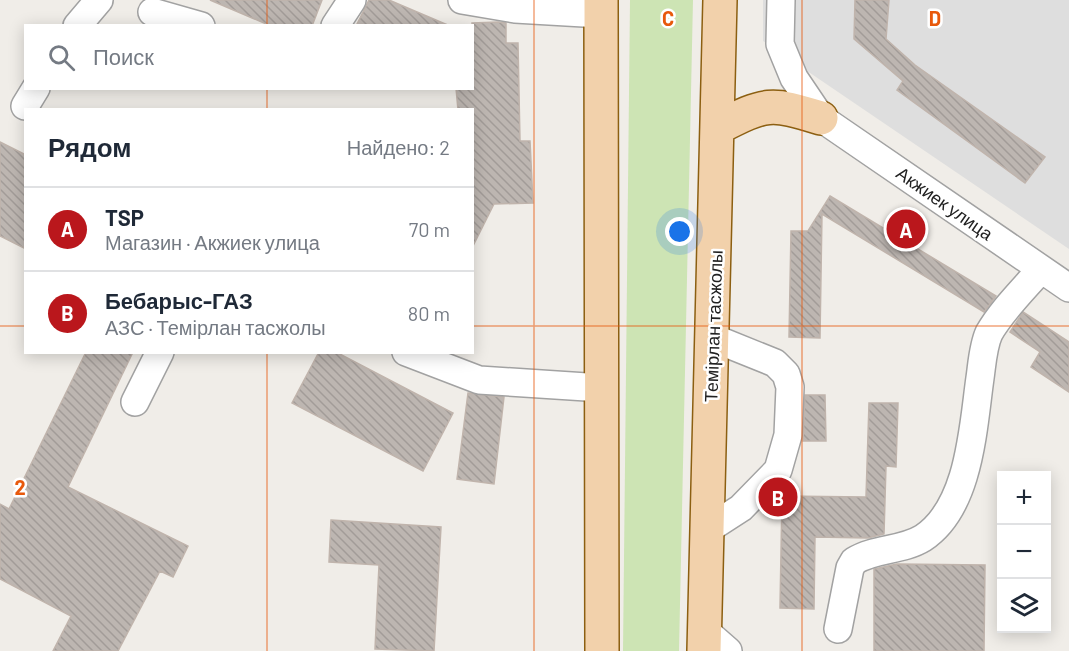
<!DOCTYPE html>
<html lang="ru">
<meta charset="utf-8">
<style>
:root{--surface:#fff;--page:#f6f6f7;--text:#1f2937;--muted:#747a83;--line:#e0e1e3;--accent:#ba171c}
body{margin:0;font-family:Barlow,sans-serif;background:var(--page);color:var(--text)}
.controls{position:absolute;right:18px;bottom:18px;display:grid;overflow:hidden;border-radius:0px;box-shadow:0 3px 15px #0003}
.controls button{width:54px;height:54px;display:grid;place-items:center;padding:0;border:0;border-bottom:2px solid var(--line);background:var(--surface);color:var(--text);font:30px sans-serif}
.you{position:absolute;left:680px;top:232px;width:21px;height:21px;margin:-15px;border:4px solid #fff;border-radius:50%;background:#1a73e8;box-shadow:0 0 0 9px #1a73e833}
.badge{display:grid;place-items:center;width:39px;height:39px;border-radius:50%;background:var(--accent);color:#fff;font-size:20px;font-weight:700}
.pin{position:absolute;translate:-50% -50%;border:3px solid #fff;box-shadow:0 2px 6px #0006}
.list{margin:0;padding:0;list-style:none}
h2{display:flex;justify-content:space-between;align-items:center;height:78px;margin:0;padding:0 24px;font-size:26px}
h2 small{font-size:20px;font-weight:400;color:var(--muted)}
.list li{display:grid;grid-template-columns:39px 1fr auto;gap:18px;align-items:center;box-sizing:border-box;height:84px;padding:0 24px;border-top:2px solid var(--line)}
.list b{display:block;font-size:22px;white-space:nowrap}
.list p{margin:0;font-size:20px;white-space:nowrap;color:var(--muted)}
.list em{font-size:20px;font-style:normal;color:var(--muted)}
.icon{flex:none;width:33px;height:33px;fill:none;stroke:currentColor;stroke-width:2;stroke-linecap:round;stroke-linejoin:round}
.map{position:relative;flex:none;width:1069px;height:651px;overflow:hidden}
.search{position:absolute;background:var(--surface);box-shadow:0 3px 15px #0003;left:24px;top:24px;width:450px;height:66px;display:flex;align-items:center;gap:15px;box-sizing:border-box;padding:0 21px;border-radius:0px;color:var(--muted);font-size:22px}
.panel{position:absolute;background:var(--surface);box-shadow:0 3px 15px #0003;left:24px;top:108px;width:450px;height:246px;border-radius:0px}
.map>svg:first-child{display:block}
.residential{fill:#dedede}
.grass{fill:#cde4b4}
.building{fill:url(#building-back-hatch);stroke:#c0b4ac;stroke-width:1.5}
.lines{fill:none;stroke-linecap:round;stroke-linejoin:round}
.minor-casing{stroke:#a2a2a2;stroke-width:30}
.major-casing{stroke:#8c5f11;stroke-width:36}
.minor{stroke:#fff;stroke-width:27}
.major{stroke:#f2d1ab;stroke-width:33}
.grid{fill:none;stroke:#e8590c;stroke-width:1.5;stroke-opacity:0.55}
.labels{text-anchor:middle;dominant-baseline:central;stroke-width:5;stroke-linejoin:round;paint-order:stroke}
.street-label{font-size:18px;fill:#212121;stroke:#fff}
.grid-label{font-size:20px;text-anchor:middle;font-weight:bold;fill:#e8590c;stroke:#fff;stroke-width:5;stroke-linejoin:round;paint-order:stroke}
</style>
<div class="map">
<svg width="1069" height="651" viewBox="0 0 1069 651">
<defs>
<pattern id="building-back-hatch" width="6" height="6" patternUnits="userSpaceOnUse" patternTransform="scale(1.5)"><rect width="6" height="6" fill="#bdb6b1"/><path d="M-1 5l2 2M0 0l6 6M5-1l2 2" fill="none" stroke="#a29c98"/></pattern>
</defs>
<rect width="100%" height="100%" fill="#f0ede8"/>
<path class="residential" d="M763 0H1069V249L763 41Z"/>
<path class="grass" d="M630 0H693L679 651H623Z"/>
<path class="building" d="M210 0H322L312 26H271Z
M369 0H389L450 26H356Z
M855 0H889L886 39 915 65 1045 157 1025 183 897 90 903 81 854 39Z
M498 22 506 23V43H518L520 141H530L533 203 494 204 472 248V110H458L456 88H472V23Z
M0 142 26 155V249L0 236Z
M830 196 996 296 984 312 822 214 820 338 789 337 791 231H808Z
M1023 312 1069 342V392L1031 367 1040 352 1010 332Z
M86 352H133L68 487 188 546 173 577 160 571 118 651H53L71 616 0 579V504L9 509Z
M319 352H336L453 413 423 471 292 403Z
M468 393 504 397 494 484 457 479Z
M805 395H825L826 441H803Z
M869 403H898L896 467 886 466 884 534 868 538 815 537 814 609 780 608 782 496 866 497Z
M331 520 441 527 434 651 375 649 379 565 329 562Z
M897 564 985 565 984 651H874V569Z"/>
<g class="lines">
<defs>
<path id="minor" d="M462 0 515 9
M515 0V9L601 14
M781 0 780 44 794 78 821 118 1069 288
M152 12 201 26
M77 26 99 0
M335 26 352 0
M25 106 36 88
M406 352 479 380 602 388
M135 402 160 352
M707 530 741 508 778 470 788 435 790 387 786 374 775 363 713 338
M838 629 850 568 854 561C875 548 902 551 923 538 970 507 973 427 980 378 982 364 983 346 989 333 1002 310 1024 289 1041 269
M704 630 728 651"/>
<path id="major" d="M601 0 602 651
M719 127C766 103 770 102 821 118
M704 651 720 0"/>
</defs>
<use href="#minor" class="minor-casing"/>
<use href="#major" class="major-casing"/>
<use href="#minor" class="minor"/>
<use href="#major" class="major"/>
</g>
<path class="grid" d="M267 0V26M534 0V651M802 0V651M267 88V110M0 326H26M472 326H1069M267 352V651"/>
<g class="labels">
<g class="street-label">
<text transform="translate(945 203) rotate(35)">Акжиек улица</text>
<text transform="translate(713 326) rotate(-88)">Темірлан тасжолы</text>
</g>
</g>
<g class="grid-label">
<text x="668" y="26">C</text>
<text x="935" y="26">D</text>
<text x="20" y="495">2</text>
</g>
</svg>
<div class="controls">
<button>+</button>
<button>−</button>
<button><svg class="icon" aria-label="layers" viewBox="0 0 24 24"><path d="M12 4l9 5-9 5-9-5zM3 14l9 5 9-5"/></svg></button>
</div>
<div class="you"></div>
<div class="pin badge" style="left:906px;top:229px">A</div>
<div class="pin badge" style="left:778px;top:497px">B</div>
<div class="search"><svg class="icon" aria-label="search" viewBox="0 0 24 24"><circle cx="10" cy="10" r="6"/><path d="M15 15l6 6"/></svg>Поиск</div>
<section class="panel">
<h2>Рядом<small>Найдено: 2</small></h2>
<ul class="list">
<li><span class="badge">A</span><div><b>TSP</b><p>Магазин · Акжиек улица</p></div><em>70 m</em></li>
<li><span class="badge">B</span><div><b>Бебарыс-ГАЗ</b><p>АЗС · Темірлан тасжолы</p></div><em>80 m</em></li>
</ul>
</section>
</div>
